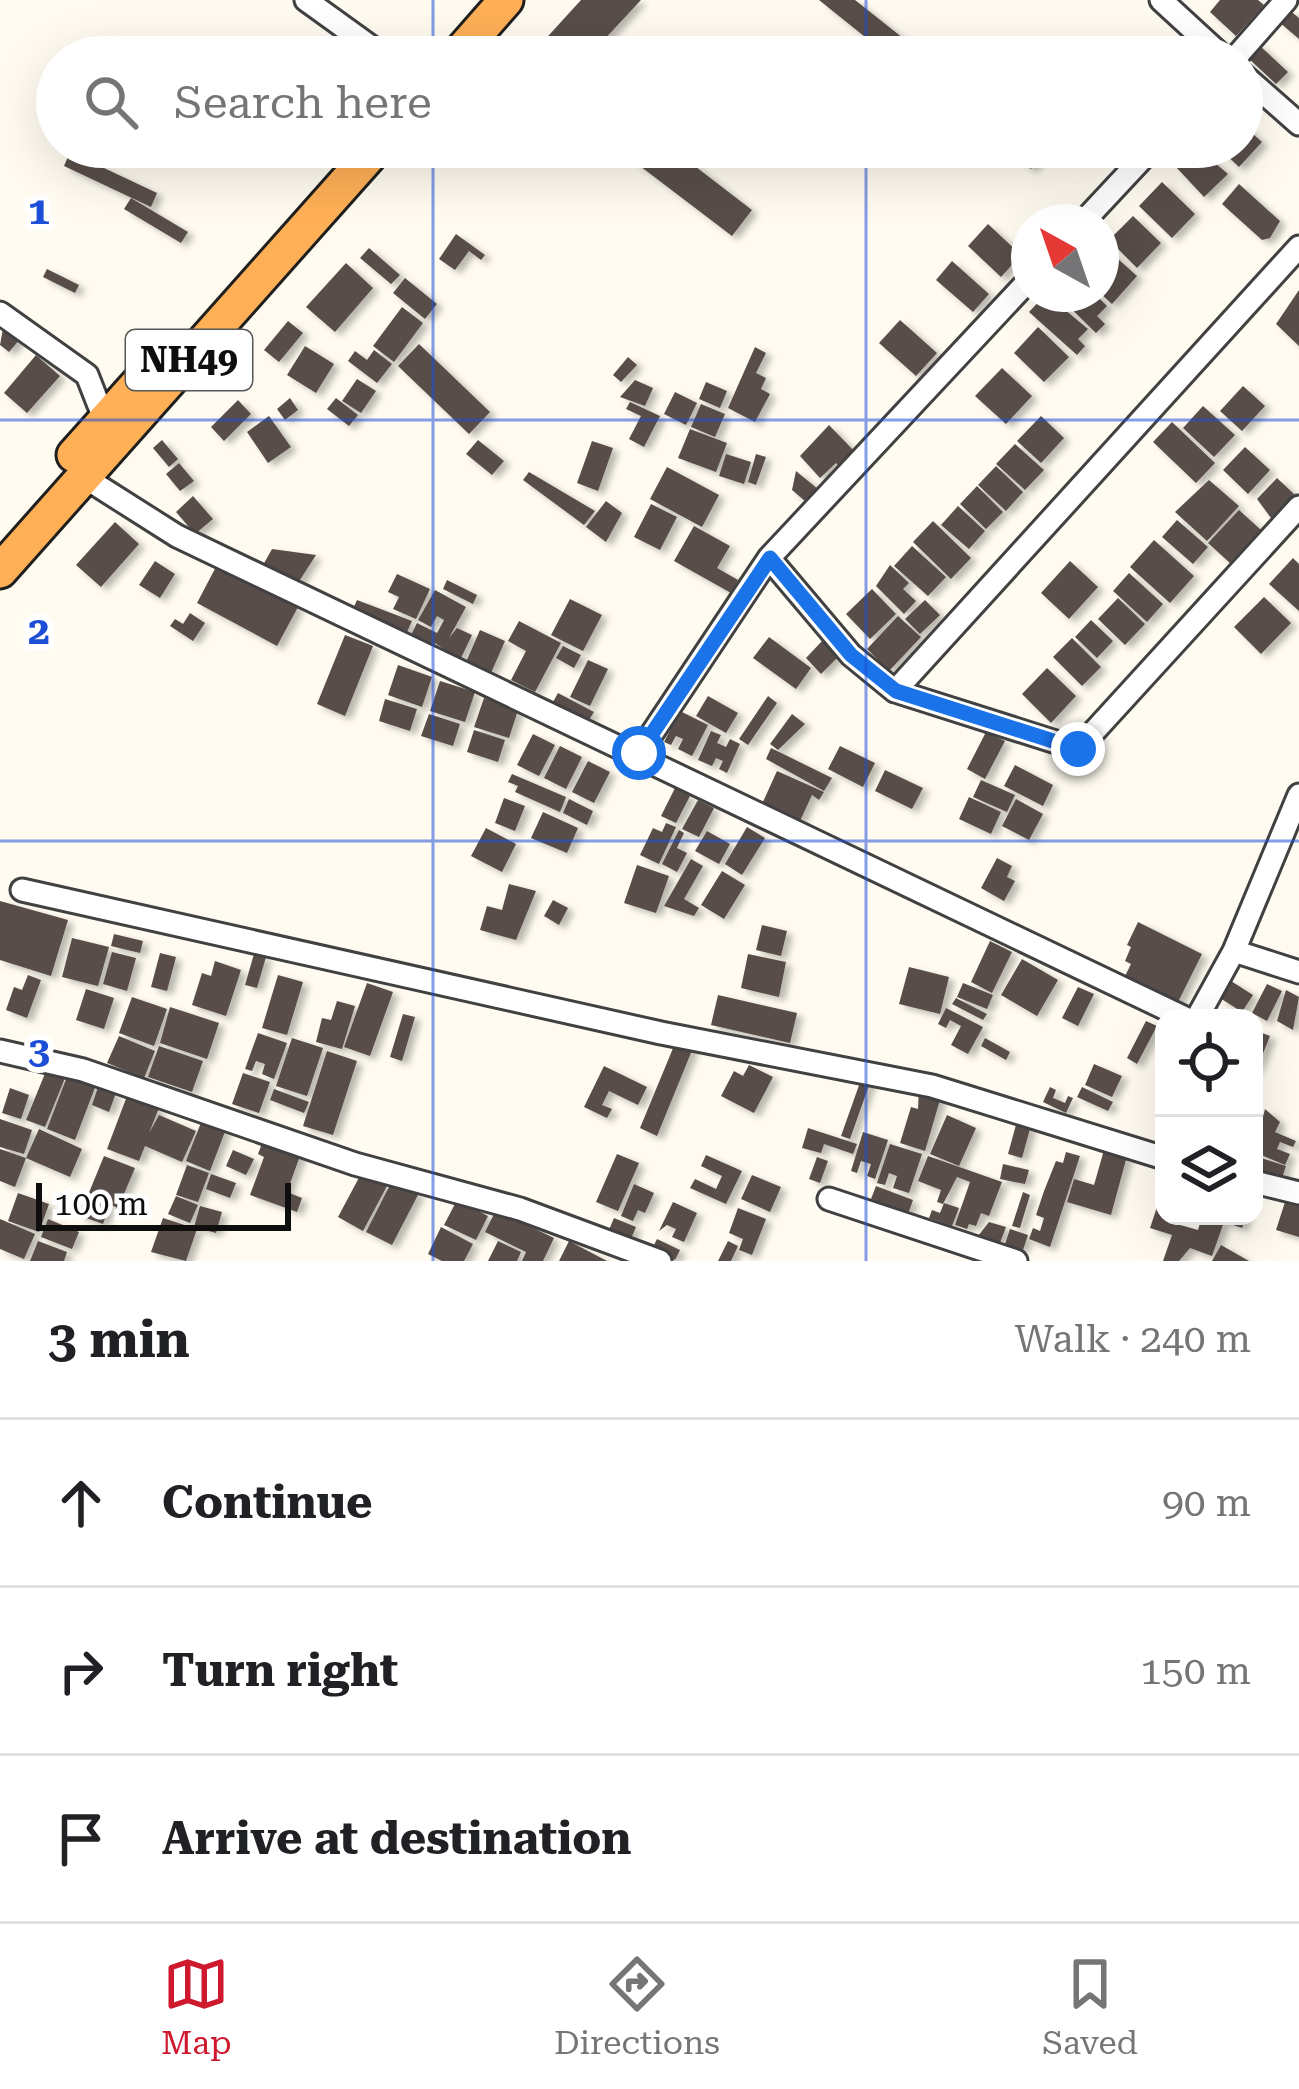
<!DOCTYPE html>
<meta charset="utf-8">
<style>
:root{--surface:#fff;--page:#f6f6f6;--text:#202124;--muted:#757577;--line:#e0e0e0;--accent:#cd182d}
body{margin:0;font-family:"Roboto Serif",serif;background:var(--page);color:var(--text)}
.controls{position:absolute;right:36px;bottom:36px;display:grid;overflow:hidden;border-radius:24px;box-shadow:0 12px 48px #0002}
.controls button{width:108px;height:108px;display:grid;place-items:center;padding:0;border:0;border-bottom:3px solid var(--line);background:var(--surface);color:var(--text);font:60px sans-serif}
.compass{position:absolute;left:1011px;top:204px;width:108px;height:108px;border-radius:50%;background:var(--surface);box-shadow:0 12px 48px #0002;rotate:320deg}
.scale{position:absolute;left:36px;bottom:30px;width:255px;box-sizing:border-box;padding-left:12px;border:6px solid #0e0e0e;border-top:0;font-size:33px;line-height:42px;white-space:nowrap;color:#0e0e0e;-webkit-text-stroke:9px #fff;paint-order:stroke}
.stop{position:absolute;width:36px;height:36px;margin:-27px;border:9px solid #1a73e8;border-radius:50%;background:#fff}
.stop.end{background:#1a73e8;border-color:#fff;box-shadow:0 3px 12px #0008}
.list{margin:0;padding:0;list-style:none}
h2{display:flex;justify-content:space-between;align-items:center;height:156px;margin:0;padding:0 48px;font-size:51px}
h2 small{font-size:39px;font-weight:400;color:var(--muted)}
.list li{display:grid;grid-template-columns:78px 1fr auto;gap:36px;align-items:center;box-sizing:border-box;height:168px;padding:0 48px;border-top:3px solid var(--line)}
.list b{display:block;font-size:45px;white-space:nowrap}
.list em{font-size:39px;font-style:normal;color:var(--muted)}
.icon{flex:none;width:66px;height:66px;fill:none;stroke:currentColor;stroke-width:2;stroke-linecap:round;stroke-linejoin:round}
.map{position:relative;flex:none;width:1299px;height:1261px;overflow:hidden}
.search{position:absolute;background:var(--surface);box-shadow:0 12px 48px #0002;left:36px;right:36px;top:36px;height:132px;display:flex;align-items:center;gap:30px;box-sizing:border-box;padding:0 42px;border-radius:66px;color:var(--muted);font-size:45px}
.sheet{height:660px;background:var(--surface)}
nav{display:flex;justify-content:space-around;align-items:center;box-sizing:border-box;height:168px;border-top:3px solid var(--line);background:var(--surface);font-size:33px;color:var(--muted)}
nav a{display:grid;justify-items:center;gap:6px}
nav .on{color:var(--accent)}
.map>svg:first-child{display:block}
.building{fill:#584e49;filter:url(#shadow)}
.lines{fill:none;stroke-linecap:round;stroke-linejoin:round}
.minor-casing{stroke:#414141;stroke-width:27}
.trunk-casing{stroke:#1f1f1f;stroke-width:39}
.minor{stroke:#fff;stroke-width:21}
.trunk{stroke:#ffb057;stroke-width:33}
.route{stroke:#1a73e8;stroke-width:15}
.grid{fill:none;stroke:#1d4ed8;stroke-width:3;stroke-opacity:0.55}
.labels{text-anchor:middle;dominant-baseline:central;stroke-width:12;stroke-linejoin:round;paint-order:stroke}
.shield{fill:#fff;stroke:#565656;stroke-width:3}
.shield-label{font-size:36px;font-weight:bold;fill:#0e0e0e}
.grid-label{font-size:39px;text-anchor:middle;font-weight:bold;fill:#1d4ed8;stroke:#fff;stroke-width:12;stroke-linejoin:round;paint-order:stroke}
</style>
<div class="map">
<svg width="1299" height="1261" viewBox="0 0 1299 1261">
<defs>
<filter id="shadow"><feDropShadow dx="6" dy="4" stdDeviation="3" flood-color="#0004"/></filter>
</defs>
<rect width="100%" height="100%" fill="#fffbf0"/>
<path class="building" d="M581 0H641L588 57H553L540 45Z
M819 0H855L927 57H890Z
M1220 0H1258L1264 5 1236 36 1210 12Z
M1289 10 1299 18V39L1279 22Z
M1258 44 1288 72 1276 84 1247 57Z
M1242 124 1262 142 1239 167 1218 147H1242Z
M615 147H670L752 210 732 236Z
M1004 147H1048L1031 169Z
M1196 147 1228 174 1204 197 1176 167Z
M70 152 157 193 151 207 64 166Z
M1162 182 1195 214 1172 238 1139 206Z
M1239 184 1280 221 1270 238 1262 240 1222 204Z
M131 198 188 232 181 243 124 209Z
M1133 216 1161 243 1137 268 1109 240Z
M988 224 1021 255 1001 277 968 246Z
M456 234 485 255 481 260 469 251 455 270 439 259Z
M369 248 400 275 391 284 360 258Z
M1108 250 1137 276 1112 304 1101 294V258Z
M952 261 989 294 973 312 936 280Z
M346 263 373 288 335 332 306 307Z
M47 269 79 285 75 293 43 277Z
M405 278 437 304 425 319 393 293Z
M1299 290V346L1276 324Z
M1046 294 1088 329 1078 339 1085 346 1077 355 1029 312Z
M1056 294H1095L1107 306 1097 316 1105 324 1096 333Z
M402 307 423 323 394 362 373 346Z
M900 320 937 353 916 376 879 343Z
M288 321 303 333 279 362 264 350Z
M4 323 21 338 9 352 0 345Z
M1038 327 1069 357 1044 382 1014 353Z
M419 344 490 412 469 434 398 366Z
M305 346 334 364 316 393 287 375Z
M755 347 766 353 756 373 766 378 761 389 770 394 755 422 728 408Z
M374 350 392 364 377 383 348 361 355 351 367 360Z
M36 355 60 376 27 413 4 393Z
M628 357 637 365 621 382 613 375Z
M1002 368 1032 396 1006 424 975 396Z
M357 379 376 391 361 413 342 401Z
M635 380 653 388 645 406 620 397Z
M706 382 727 391 720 408 699 399Z
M1243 386 1265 406 1242 431 1220 411Z
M675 392 697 403 686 425 664 414Z
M290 398 298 410 285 420 277 409Z
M336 398 358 415 349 426 327 409Z
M238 400 251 414 224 441 211 427Z
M630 402 660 416 644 447 629 439 641 416 626 409Z
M701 404 725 414 715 437 691 427Z
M1203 406 1235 435 1214 457 1183 428Z
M269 416 291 447 268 463 247 432Z
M1041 416 1064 438 1041 463 1017 441Z
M1172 422 1215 463 1196 483 1153 442Z
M829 425 858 455 843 470 836 463 820 478 800 456Z
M690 429 727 443 716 472 678 458Z
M162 440 178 459 169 467 153 448Z
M478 440 504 461 492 475 466 454Z
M592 441 613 448 598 491 577 483Z
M1015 444 1044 470 1025 490 996 464Z
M1245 447 1270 470 1248 494 1223 470Z
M726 454 751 462 744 484 719 476Z
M756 454 766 457 756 485 748 482Z
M179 463 194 481 180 491 166 474Z
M996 466 1023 492 1006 511 978 485Z
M667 467 719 495 702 527 650 499Z
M796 471 824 494 813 508 792 490Z
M529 472 595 511 584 525 523 480Z
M1277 478 1294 494 1271 518 1257 499Z
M1209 480 1239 506 1207 541 1175 512Z
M977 486 1003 512 986 529 960 504Z
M193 496 213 519 195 534 176 512Z
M606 501 622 513 606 542 586 527Z
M651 504 677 517 660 550 634 537Z
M958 506 985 531 969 549 941 525Z
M1239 510 1261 530 1230 563 1208 543Z
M1177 520 1208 547 1193 564 1162 537Z
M933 521 971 558 951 579 913 542Z
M115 522 139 544 101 587 76 565Z
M694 526 730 546 717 568 738 580 731 593 674 561Z
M1154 540 1194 576 1170 603 1130 567Z
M912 546 946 577 928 596 894 566Z
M272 549 316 555 298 583 263 565Z
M1293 558 1299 564V611L1269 584Z
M155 561 175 574 160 598 139 585Z
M1070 561 1098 587 1069 619 1041 593Z
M218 563 298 607 277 646 197 603Z
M890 565 909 583 903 589 916 601 904 614 876 586Z
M1129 573 1163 604 1147 622 1113 591Z
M397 574 430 589 416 619 393 609 399 597 388 592Z
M447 580 477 595 473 604 443 589Z
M872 589 896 614 870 639 846 614Z
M435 590 466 607 449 638 457 628 472 635 460 660 435 643 433 647 410 637 417 623 437 633 444 620 437 616 431 627 418 620Z
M1264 597 1291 623 1261 654 1234 627Z
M1118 598 1145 624 1125 645 1098 619Z
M570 599 602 615 583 651 551 635Z
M357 600 412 621 406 634 353 609Z
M925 600 940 615 920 634 905 619Z
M190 613 205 623 193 641 170 626 175 619 183 624Z
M898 616 921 637 889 671 867 649Z
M1091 620 1113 641 1097 658 1075 637Z
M519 621 561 643 535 692 511 680 526 651 508 641Z
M480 630 505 641 491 673 466 662Z
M345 635 373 646 345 716 317 704Z
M769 637 811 668 796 689 753 658Z
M1072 638 1101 667 1082 686 1053 657Z
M822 641 838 657 821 674 806 658Z
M563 646 581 655 574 668 556 658Z
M588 660 608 669 590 706 570 697Z
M398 665 432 677 422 707 388 695Z
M1047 668 1076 696 1051 723 1022 694Z
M440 681 475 692 465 722 430 711Z
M558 693 594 712 589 720 553 702Z
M708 696 738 713 726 733 696 716Z
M768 696 777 703 748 745 739 739Z
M484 698 518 710 509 738 474 727Z
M385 699 417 709 410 731 379 721Z
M680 711 708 725 692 756 678 749 683 739 676 736 671 745 664 742Z
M429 714 460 724 453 746 421 736Z
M792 714 805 724 778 750 770 744Z
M474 730 505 740 498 762 467 752Z
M711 731 721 735 717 743 726 747 730 739 740 744 727 773 719 769 723 761 716 758 712 766 698 760Z
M986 732 1005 741 985 779 967 769Z
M533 734 555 745 539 776 517 765Z
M560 746 582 757 566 789 544 778Z
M840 746 875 763 863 787 828 769Z
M771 748 832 778 824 791 766 759Z
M588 761 610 772 594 803 572 792Z
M1015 765 1053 785 1043 806 1004 786Z
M885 770 923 788 912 809 875 791Z
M777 771 824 792 819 800 812 795 800 821 762 804Z
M512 774 566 797 560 812 515 792 518 786 508 782Z
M981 780 1015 795 1007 812 973 797Z
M675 788 690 796 676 823 661 816Z
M969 797 1001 812 991 834 959 819Z
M504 798 525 806 515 831 495 823Z
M569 799 593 811 587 825 563 813Z
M1016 799 1043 814 1029 840 1002 826Z
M698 800 714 808 699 837 682 829Z
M543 812 578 828 567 853 531 838Z
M666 823 676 827 659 864 640 855 653 828 662 832Z
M747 827 765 838 742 875 725 864Z
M486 828 516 844 502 872 471 856Z
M679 830 684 833 677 848 687 853 677 872 662 864Z
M707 831 730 844 719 864 695 851Z
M997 858 1012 866 1007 877 1015 881 1004 901 981 888Z
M691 859 703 866 684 899 699 908 694 916 664 906Z
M637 865 669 876 656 913 624 903Z
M722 871 745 885 724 919 701 905Z
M509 884 536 891 516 940 480 930 487 906 502 910Z
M553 900 568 908 559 925 544 916Z
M0 901 68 920 51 976 0 960Z
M1138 922 1202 954 1176 1006 1123 980 1131 964 1125 961 1131 947 1127 945Z
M762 925 787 931 781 956 756 950Z
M114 934 143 941 140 953 111 946Z
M72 938 109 947 98 986 62 977Z
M990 941 1012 952 992 993 971 982Z
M112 952 136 958 127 991 103 984Z
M160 953 176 957 167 991 151 987Z
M254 954 266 957 257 988 245 985Z
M748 954 786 962 779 997 741 988Z
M1022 959 1058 980 1037 1016 1001 995Z
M215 961 241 970 226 1016 192 1005 202 973 211 976Z
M909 967 949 977 940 1014 899 1004Z
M28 975 41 980 27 1018 6 1010 14 987 22 990Z
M278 975 303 982 287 1035 262 1028Z
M1231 981 1253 995 1242 1012 1220 998Z
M367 983 393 992 370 1056 344 1047Z
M963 983 993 995 987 1009 957 997Z
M1267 984 1282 991 1267 1021 1252 1013Z
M1078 987 1094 994 1078 1026 1062 1018Z
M86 989 114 998 104 1029 76 1020Z
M1286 990 1299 997 1293 1030 1277 1021Z
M718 995 797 1013 790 1043 711 1025Z
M132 997 167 1009 154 1046 119 1033Z
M956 998 987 1014 983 1020 952 1004Z
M337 1001 355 1006 342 1049 316 1042 322 1018 331 1020Z
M170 1007 219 1023 207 1059 160 1043Z
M946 1008 983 1027 968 1054 951 1045 961 1026 950 1020 946 1028 938 1024Z
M403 1014 415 1017 402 1061 390 1057Z
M1146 1021 1157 1026 1137 1064 1127 1058Z
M1254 1030 1270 1036 1254 1076Z
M258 1033 287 1043 274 1079 262 1074 265 1064 256 1061 252 1071 245 1069Z
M119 1036 155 1051 144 1078 107 1063Z
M292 1038 323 1048 307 1096 276 1086Z
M985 1038 1010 1052 1006 1060 981 1046Z
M676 1041 693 1048 657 1136 640 1128Z
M159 1046 203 1061 192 1092 148 1077Z
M327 1051 357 1061 333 1135 303 1126Z
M1094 1064 1122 1076 1112 1097 1085 1085Z
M749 1065 773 1077 754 1113 721 1096 734 1071 743 1076Z
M604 1066 647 1087 638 1105 609 1091 602 1105 612 1109 607 1118 584 1107Z
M46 1071 65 1078 45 1127 26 1120Z
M243 1073 270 1082 259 1113 232 1104Z
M68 1074 96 1085 75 1140 47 1129Z
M863 1074 872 1077 850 1139 841 1136Z
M98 1087 116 1093 109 1112 92 1105Z
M919 1087 942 1093 925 1151 900 1143 911 1107 918 1109Z
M1050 1087 1056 1090 1053 1098 1065 1103 1068 1096 1073 1098 1066 1113 1043 1102Z
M1082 1087 1113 1102 1108 1111 1077 1097Z
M10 1088 29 1095 21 1119 2 1113Z
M274 1089 309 1102 304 1113 270 1100Z
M127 1096 159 1108 149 1133 159 1115 196 1131 182 1162 145 1146 139 1161 107 1149Z
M1265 1109 1280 1122 1275 1132 1296 1141 1293 1147 1280 1142 1277 1149 1290 1154 1285 1165 1254 1152Z
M947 1115 976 1128 959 1166 930 1154Z
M0 1119 32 1130 24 1154 0 1147Z
M202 1120 226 1129 210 1171 186 1161Z
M1017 1121 1031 1125 1022 1158 1008 1154Z
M808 1128 857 1144 853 1154 824 1144 821 1153 802 1148Z
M39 1129 82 1149 70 1177 26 1158Z
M863 1132 888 1140 875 1179 867 1176 871 1164 861 1161 857 1173 851 1171Z
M264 1138 301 1153 287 1192 302 1198 297 1212 250 1195 264 1157 258 1154Z
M890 1144 922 1154 909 1193 893 1188 897 1176 889 1173 885 1185 877 1183Z
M0 1149 26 1158 15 1187 0 1181Z
M233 1150 254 1159 246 1175 226 1166Z
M1104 1150 1127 1156 1111 1215 1067 1202 1074 1179 1094 1185Z
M1066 1152 1080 1156 1050 1247 1029 1239 1033 1228 1040 1231 1044 1218 1036 1215 1044 1191 1056 1161 1063 1163Z
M617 1154 639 1163 618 1211 596 1202Z
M706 1155 742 1171 726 1204 690 1188 695 1179 716 1189 722 1176 701 1166Z
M104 1156 135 1168 118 1208 88 1195Z
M928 1156 1002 1182 989 1216 981 1213 976 1226 969 1224 967 1229 955 1225 970 1182 957 1177 943 1204 937 1202 941 1190 918 1181Z
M817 1157 828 1161 820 1183 809 1179Z
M1261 1158 1286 1166 1281 1181 1256 1172Z
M1003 1164 1029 1170 1025 1184 1000 1179Z
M187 1165 209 1173 198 1202 176 1195Z
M362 1172 387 1186 363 1231 338 1217Z
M211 1174 236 1183 230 1198 206 1189Z
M752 1175 781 1187 770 1212 741 1199Z
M391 1183 419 1193 392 1245 366 1232Z
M634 1184 654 1193 645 1213 638 1210 633 1221 621 1216Z
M876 1186 913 1200 908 1214 871 1199Z
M1163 1189 1166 1221 1198 1230 1202 1216H1247L1242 1228 1224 1222 1212 1256 1190 1248 1179 1261H1163L1172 1235 1150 1228Z
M1023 1192 1030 1195 1020 1228 1012 1226Z
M18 1193 49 1204 39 1232 8 1221Z
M176 1196 198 1205 190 1223 168 1214Z
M85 1197 109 1207 103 1224 78 1215Z
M1286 1199 1299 1203V1237L1276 1230Z
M457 1200 488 1216 476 1240 444 1225Z
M673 1202 697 1213 684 1242 672 1237 676 1229 667 1225 659 1231Z
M944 1203 959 1208 952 1226 929 1218 932 1210 940 1213Z
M200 1206 222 1212 216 1233 194 1227Z
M738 1208 766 1219 752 1255 739 1250 743 1239 729 1233Z
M496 1210 554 1238 543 1261H522L526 1252 485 1232Z
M163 1218 197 1229 186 1261 151 1252Z
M614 1218 636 1227 630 1241 608 1232Z
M0 1219 35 1234 24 1259 0 1249Z
M48 1219 79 1232 72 1249 41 1237Z
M989 1222 1006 1227 1000 1243 978 1236Z
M441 1227 473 1244 464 1261H442L428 1254Z
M1010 1229 1028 1235 1023 1250 1005 1244Z
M657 1239 680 1250 675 1260 652 1249Z
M38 1241 67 1252 64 1261H30Z
M498 1241 521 1252 517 1261H488Z
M569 1241 607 1261H559Z
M728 1241 738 1246 731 1261H718Z
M1221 1245 1249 1261H1212Z"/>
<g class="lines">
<defs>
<path id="minor" d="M306 0 385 57
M1161 0 1223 57
M1236 57 1286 0
M1242 74 1299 124
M1083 222 1153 147
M0 313 87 375 107 426
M84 477 177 536 1185 1018
M769 558 851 655 895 691 1078 749 1299 507
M895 691 1299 247
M639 753 769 558 1029 280
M22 890 661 1033 932 1086 1164 1158
M1234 951 1299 972
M1197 1018 1234 951 1299 795
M0 1051 83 1070 355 1164 520 1209 660 1261
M1254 1182 1299 1193
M829 1199 1016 1261"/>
<path id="trunk" d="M456 57 506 0
M74 455 152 368
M0 571 377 147"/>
</defs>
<use href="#minor" class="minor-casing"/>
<use href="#trunk" class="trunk-casing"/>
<use href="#minor" class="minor"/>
<use href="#trunk" class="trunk"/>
</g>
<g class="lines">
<path class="route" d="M639 753 770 558 851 655 896 691 1078 749"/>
</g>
<path class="grid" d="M433 0V57M866 0V57M433 147V1261M866 147V1261M0 420H1299M0 841H1299"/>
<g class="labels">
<rect class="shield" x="126" y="330" width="126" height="60" rx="9"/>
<g class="shield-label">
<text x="189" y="360">NH49</text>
</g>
</g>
<g class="grid-label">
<text x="39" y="224">1</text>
<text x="39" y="644">2</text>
<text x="39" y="1064">3</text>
</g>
</svg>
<div class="controls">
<button><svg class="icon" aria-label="locate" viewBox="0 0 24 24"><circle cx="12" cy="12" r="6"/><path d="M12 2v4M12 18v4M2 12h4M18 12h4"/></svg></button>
<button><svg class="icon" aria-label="layers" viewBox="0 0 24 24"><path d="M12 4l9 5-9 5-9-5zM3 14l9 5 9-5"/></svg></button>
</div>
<svg class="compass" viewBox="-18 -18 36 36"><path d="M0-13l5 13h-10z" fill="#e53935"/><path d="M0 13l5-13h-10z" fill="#757577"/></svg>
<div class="scale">100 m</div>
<div class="stop" style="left:639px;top:753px"></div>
<div class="stop end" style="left:1078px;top:749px"></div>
<div class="search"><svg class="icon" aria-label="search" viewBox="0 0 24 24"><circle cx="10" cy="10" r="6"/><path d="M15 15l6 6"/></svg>Search here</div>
</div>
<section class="sheet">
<h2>3 min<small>Walk · 240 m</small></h2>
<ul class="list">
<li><svg class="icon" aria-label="ahead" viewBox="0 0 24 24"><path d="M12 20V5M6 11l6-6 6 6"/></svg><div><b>Continue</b></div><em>90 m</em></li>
<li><svg class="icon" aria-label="right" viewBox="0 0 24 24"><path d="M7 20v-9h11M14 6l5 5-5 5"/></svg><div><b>Turn right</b></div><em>150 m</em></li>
<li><svg class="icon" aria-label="arrive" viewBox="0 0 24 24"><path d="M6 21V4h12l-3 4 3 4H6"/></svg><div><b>Arrive at destination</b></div></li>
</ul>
</section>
<nav>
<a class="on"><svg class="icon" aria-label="map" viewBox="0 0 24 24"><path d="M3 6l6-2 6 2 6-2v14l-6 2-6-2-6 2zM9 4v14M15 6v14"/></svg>Map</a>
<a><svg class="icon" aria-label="directions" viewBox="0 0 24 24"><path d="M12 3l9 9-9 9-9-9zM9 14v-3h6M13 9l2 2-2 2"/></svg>Directions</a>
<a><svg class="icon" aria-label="saved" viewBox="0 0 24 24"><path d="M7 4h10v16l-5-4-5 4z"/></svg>Saved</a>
</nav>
